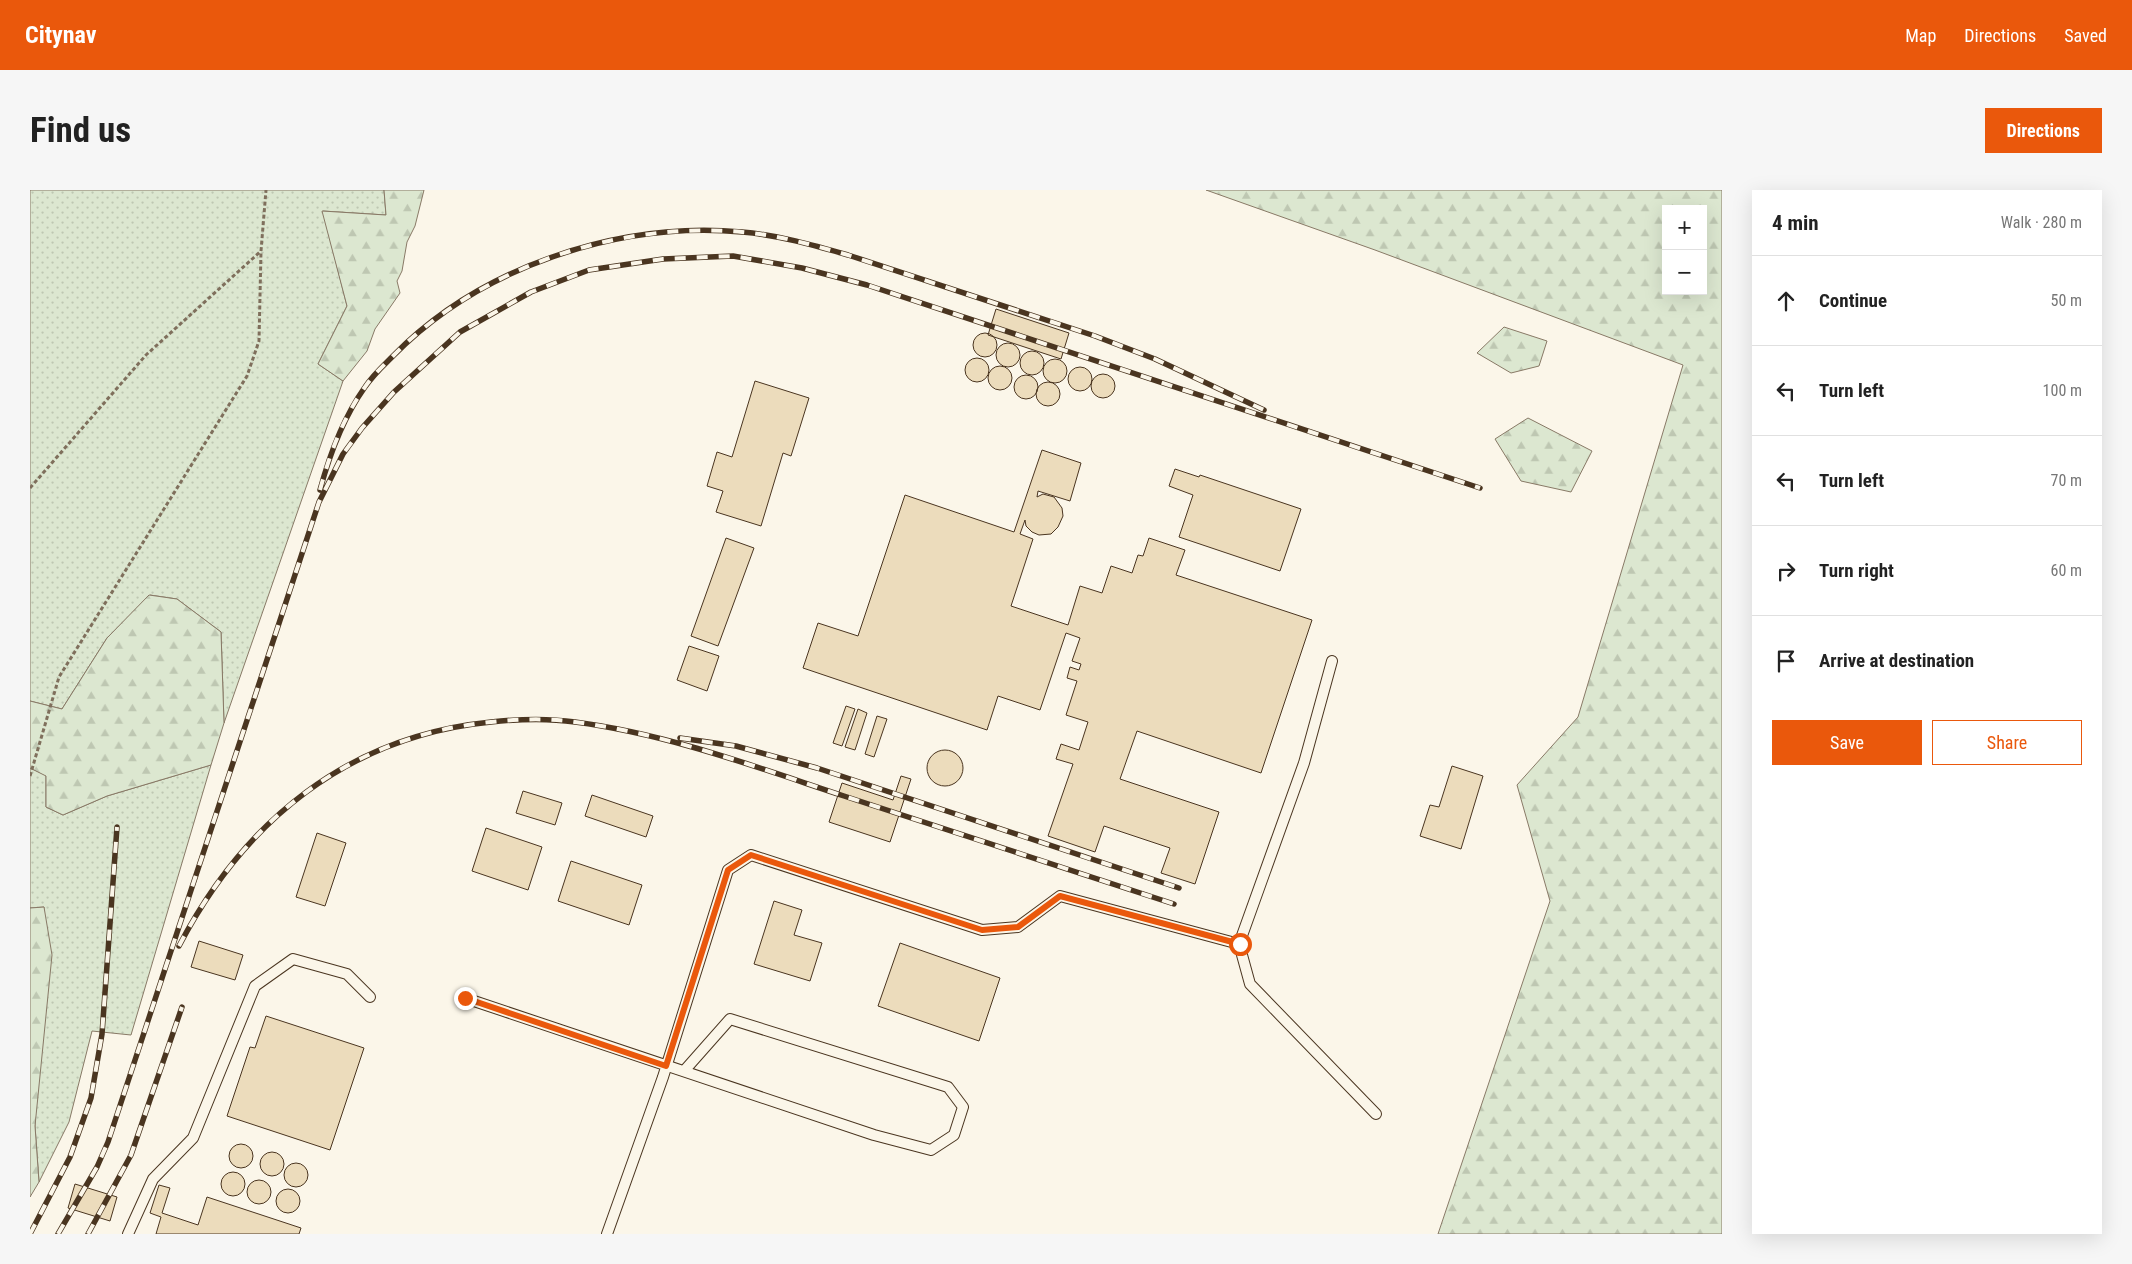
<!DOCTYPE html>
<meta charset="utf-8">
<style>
:root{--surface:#fff;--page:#f6f6f6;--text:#222;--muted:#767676;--line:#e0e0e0;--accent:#ea580c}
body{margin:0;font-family:"Roboto Condensed",sans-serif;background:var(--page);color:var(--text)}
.controls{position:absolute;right:15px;top:15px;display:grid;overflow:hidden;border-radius:0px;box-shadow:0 5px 20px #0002}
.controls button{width:45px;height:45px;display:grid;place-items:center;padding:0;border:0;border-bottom:1px solid var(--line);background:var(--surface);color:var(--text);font:25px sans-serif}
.stop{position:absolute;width:15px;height:15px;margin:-11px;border:4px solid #ea580c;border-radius:50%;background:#fff}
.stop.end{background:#ea580c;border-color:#fff;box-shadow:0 1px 5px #0008}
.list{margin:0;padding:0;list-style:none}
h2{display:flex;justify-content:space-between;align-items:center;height:65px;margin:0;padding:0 20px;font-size:21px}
h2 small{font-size:16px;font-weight:400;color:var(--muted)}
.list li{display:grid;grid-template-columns:32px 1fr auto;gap:15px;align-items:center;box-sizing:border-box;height:90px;padding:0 20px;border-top:1px solid var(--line)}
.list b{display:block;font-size:19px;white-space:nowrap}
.list em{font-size:16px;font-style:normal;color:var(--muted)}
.actions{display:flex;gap:10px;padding:15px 20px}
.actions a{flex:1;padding:11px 0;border:1px solid var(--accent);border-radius:0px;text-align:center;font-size:18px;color:var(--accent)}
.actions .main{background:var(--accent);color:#fff}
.icon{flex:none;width:28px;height:28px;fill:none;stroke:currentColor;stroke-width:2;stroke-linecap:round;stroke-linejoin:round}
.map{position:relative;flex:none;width:1692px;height:1044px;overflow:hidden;border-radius:0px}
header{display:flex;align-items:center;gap:30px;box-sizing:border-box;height:70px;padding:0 25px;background:var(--accent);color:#fff}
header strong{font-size:24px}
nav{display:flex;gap:28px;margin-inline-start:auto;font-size:18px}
.intro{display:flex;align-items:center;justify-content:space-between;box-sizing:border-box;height:120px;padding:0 30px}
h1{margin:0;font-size:35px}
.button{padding:12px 22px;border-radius:0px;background:var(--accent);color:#fff;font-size:18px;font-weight:700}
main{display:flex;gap:30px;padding:0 30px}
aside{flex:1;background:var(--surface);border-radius:0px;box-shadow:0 5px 20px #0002}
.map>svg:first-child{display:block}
.grass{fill:url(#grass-dots);stroke:#887966}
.forest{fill:url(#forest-firs);stroke:#887966;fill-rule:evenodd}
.building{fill:#ecdcbc;stroke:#4a3520}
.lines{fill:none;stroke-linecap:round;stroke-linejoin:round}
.lane-casing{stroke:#4a3520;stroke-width:12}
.path{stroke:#7f6f5c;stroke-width:3;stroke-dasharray:4 2.5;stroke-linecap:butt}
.lane{stroke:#fbf6e9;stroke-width:10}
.rail-casing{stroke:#4a3520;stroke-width:5.5}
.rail{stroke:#fbf6e9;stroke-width:4;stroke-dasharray:11;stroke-linecap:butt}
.route{stroke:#ea580c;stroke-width:6}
</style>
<header>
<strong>Citynav</strong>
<nav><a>Map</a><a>Directions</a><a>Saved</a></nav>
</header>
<div class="intro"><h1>Find us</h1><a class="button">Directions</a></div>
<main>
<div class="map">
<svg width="1692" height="1044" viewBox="0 0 1692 1044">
<defs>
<pattern id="grass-dots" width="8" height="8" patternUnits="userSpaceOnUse" patternTransform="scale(1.25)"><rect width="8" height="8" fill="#dce7d0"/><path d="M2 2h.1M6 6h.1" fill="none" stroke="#bec7b2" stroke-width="1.8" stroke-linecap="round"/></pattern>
<pattern id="forest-firs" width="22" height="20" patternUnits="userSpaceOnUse" patternTransform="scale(1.25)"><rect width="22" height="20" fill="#dce7d0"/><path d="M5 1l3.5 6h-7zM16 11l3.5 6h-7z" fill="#bec7b2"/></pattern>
</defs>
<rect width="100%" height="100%" fill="#fbf6e9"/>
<path class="grass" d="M0 0H354L356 25 293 21 317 116 288 174 313 191 194 533 191 442 147 409 120 405 77 448 32 519 0 511Z
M181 575 101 845 62 841 39 932 9 992 5 936 14 717 0 718V578L16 585V617L33 625 77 606Z"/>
<path class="forest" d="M354 0H394L385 36 377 52 372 81 367 91 370 103 345 139 337 161 313 191 288 174 317 116 292 21 356 25Z
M1176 0H1692V1044H1408L1520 711 1487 595 1548 527 1653 175 1345 60ZM1636 19H1673V101H1636Z
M1474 137 1517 151 1509 176 1481 183 1447 163Z
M1498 228 1562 261 1541 302 1491 291 1465 249Z
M119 405 147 409 191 442 194 533 181 575 77 606 33 625 16 617V586L0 578V511L32 519 77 448Z
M14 717 22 765 5 936 9 992 0 1007V718Z"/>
<path class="building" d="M966 119 1039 143 1031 169 958 145Z
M943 155a12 12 0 1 1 24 0a12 12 0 1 1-24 0Z
M966 165a12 12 0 1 1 24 0a12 12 0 1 1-24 0Z
M990 173a12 12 0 1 1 24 0a12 12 0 1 1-24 0Z
M935 180a12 12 0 1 1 24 0a12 12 0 1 1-24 0Z
M1013 181a12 12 0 1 1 24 0a12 12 0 1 1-24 0Z
M958 188a12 12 0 1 1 24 0a12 12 0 1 1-24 0Z
M1038 189a12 12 0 1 1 24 0a12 12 0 1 1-24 0Z
M1061 196a12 12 0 1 1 24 0a12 12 0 1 1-24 0Z
M984 197a12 12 0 1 1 24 0a12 12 0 1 1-24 0Z
M725 191 779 208 761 266 753 263 731 336 686 322 693 301 677 296 687 262 702 267Z
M1006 204a12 12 0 1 1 24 0a12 12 0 1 1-24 0Z
M1012 260 1051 273 1040 311 1008 301 1007 307 1013 304 1024 307 1032 318 1033 326 1028 337 1021 344 1009 345 1002 342 996 336 995 330 990 344 1003 349 981 416 1038 435 1050 396 1072 403 1081 376 1102 383 1108 365 1113 366 1119 348 1155 360 1146 385 1282 430 1231 583 1107 541 1090 589 1189 622 1165 694 1131 683 1140 658 1074 636 1065 662 1018 646 1043 574 1026 569 1031 554 1049 560 1058 532 1036 525 1047 491 1037 488 1040 477 1049 480 1051 474 1042 471 1050 448 1036 443 1010 520 968 506 957 540 773 478 788 433 828 446 875 305 984 342Z
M1145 279 1169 287 1170 285 1271 319 1250 381 1149 347 1163 305 1139 296Z
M696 348 724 358 688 456 661 446Z
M659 456 689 466 677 501 647 490Z
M816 516 825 519 812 556 803 553Z
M828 519 837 523 825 560 815 557Z
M847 526 857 529 844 567 835 564Z
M897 578a18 18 0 1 1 36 0a18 18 0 1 1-36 0Z
M1422 576 1453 586 1431 659 1390 646 1400 615 1409 617Z
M871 586 881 589 860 652 799 632 812 593 863 610Z
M493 601 532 613 525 635 486 623Z
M562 605 623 626 616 647 555 626Z
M456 638 512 657 498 700 442 681Z
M287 643 316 653 295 716 266 707Z
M541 671 612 695 599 735 528 711Z
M744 711 772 720 764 745 792 753 780 791 724 774Z
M169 751 213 765 205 790 161 777Z
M870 753 970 788 949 851 848 816Z
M236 826 334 858 300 960 197 926 220 857 225 858Z
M199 966a12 12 0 1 1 24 0a12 12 0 1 1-24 0Z
M230 974a12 12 0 1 1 24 0a12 12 0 1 1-24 0Z
M254 985a12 12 0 1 1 24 0a12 12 0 1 1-24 0Z
M191 994a12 12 0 1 1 24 0a12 12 0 1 1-24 0Z
M217 1002a12 12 0 1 1 24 0a12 12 0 1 1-24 0Z
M45 994 87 1007 80 1031 38 1018Z
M129 995 140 998 132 1023 168 1035 177 1007 271 1038 269 1044H126L131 1027 120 1023Z
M246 1011a12 12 0 1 1 24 0a12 12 0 1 1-24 0Z"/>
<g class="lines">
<defs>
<path id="lane" d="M1209 754 1220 794 1346 924
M435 808 844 945 901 960 924 945 933 917 918 897 700 829 654 881
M98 1044 123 989 163 948 225 796 263 769 317 784 340 807
M577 1044 633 887 698 680 721 665 952 740 988 737 1030 706 1209 754 1274 573 1302 471"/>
</defs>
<use href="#lane" class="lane-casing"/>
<path class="path" d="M0 298 116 165 231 61
M0 586 29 487 217 186 229 151 231 61 236 0"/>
<use href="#lane" class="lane"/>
<defs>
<path id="rail" d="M290 300C300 263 313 228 335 197 343 185 353 176 363 166 450 77 588 31 712 42 748 45 783 55 818 65L1065 146 1125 169 1234 220
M650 548 706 556 787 578 1149 698
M149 756C214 631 318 546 461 532 489 529 517 528 545 532 638 544 726 577 814 606 924 642 1034 678 1144 714
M0 1044 40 967 61 908 72 844 87 637
M28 1044 67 977 78 952 289 312 313 264 332 238 364 202 430 142 501 102 559 80 633 69 703 66 772 78 837 95 1450 298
M58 1044 101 965 152 817"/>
</defs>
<use href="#rail" class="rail-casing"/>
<use href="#rail" class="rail"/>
</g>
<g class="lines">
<path class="route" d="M435 808 636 876 698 680 721 665 952 740 988 737 1030 706 1210 754"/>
</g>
</svg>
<div class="controls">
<button>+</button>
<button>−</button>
</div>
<div class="stop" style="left:1210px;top:754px"></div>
<div class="stop end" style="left:435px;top:808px"></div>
</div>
<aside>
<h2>4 min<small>Walk · 280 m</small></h2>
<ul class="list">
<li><svg class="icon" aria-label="ahead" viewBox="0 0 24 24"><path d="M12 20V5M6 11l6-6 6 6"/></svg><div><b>Continue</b></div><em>50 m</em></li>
<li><svg class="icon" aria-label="left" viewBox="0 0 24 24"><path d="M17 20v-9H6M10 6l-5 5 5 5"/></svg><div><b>Turn left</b></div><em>100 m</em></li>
<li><svg class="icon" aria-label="left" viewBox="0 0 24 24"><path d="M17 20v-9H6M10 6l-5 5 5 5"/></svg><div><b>Turn left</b></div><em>70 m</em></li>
<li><svg class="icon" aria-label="right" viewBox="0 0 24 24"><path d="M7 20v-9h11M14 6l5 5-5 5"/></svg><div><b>Turn right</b></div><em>60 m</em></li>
<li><svg class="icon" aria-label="arrive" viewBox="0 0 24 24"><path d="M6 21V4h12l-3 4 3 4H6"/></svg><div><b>Arrive at destination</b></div></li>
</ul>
<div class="actions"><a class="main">Save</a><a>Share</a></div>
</aside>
</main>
